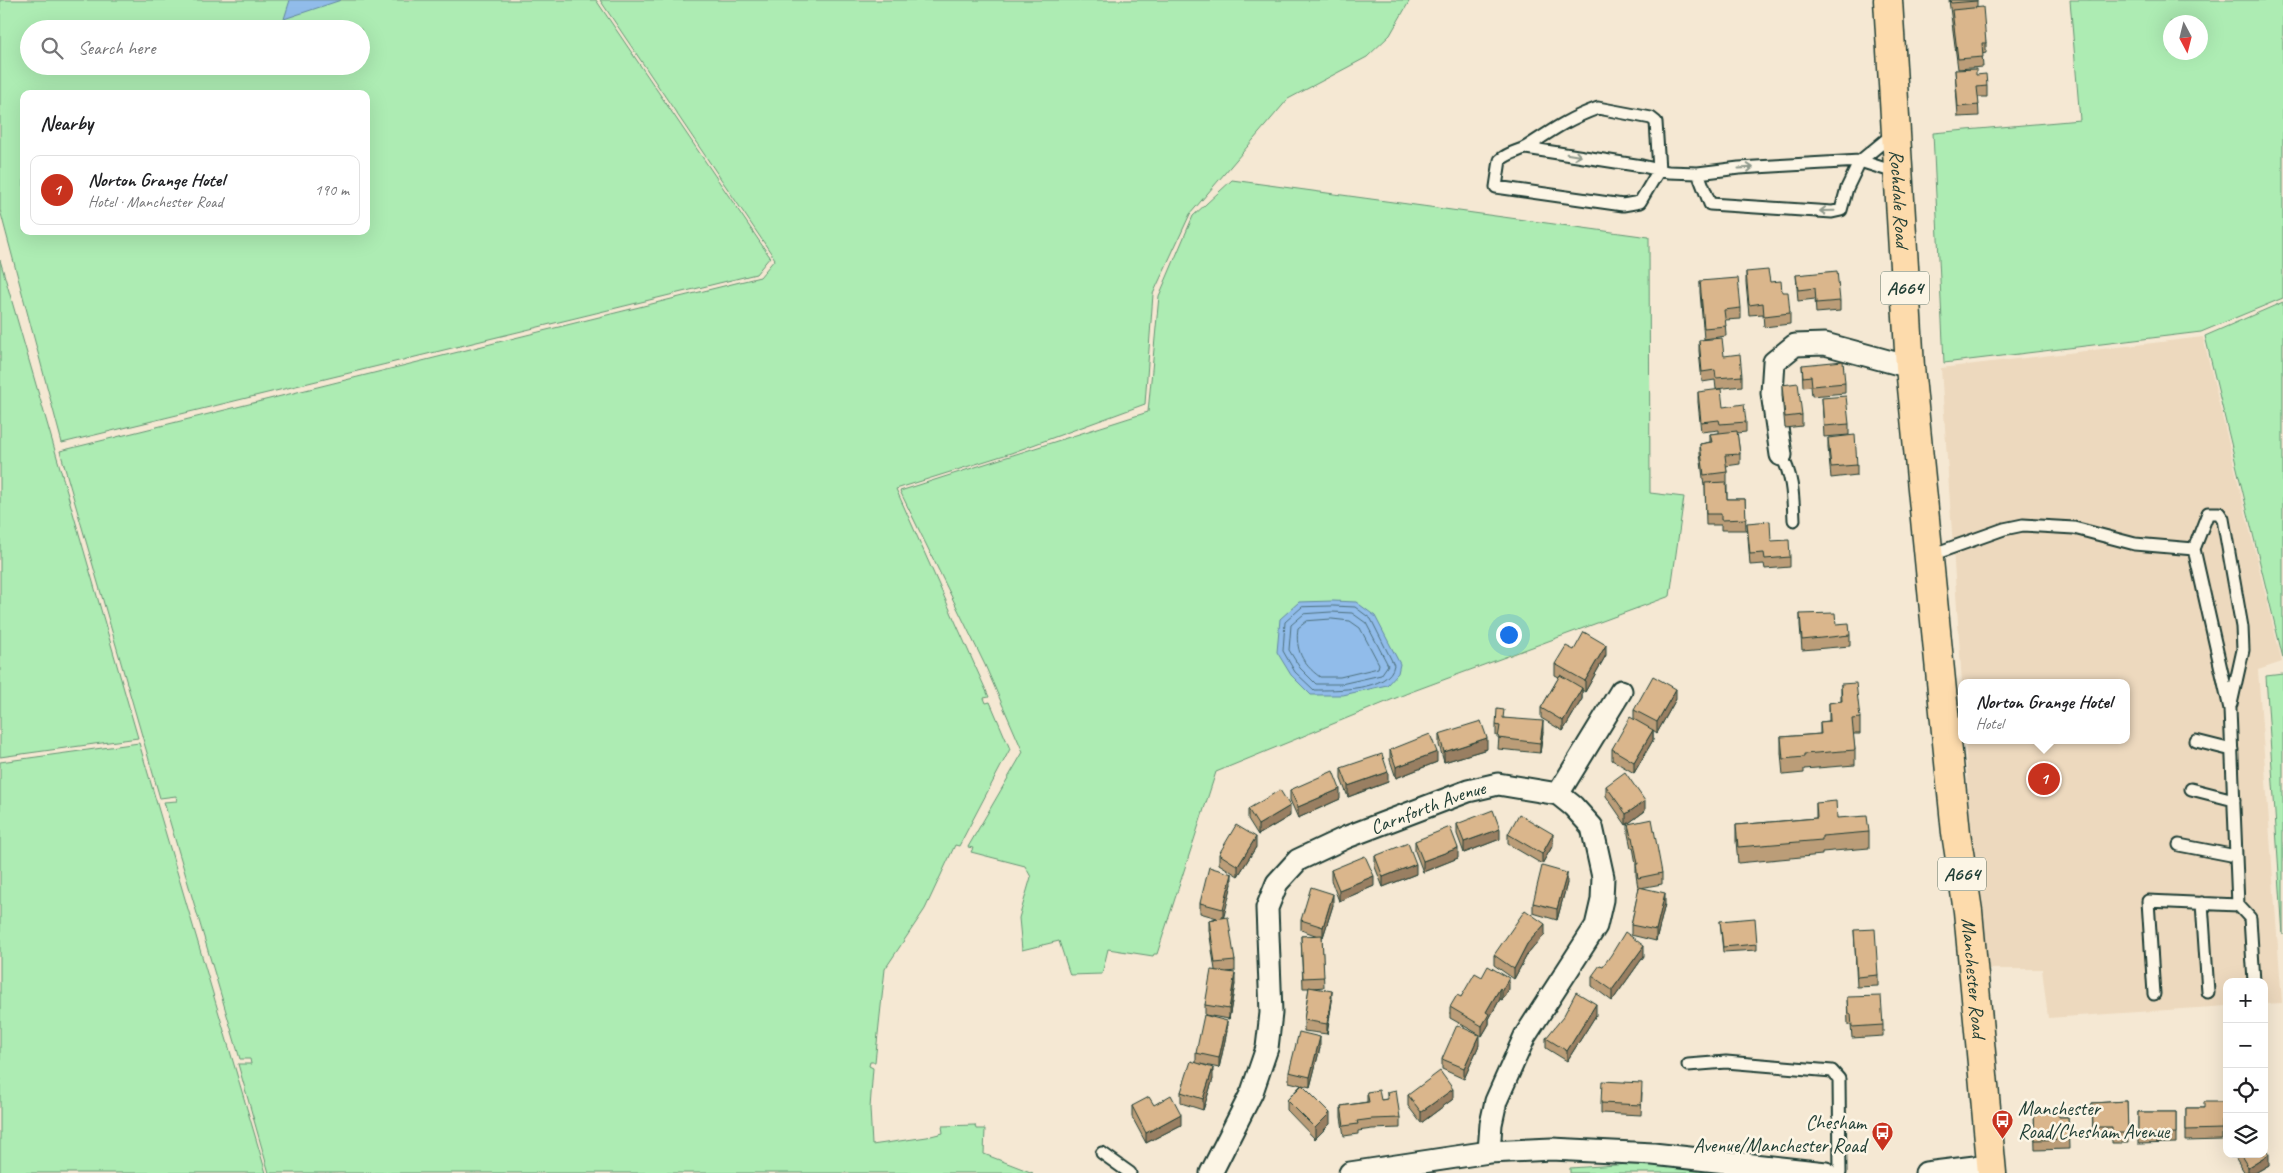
<!DOCTYPE html>
<meta charset="utf-8">
<style>
:root{--surface:#fff;--page:#f2f2f2;--text:#202124;--muted:#757577;--line:#e0e0e0;--accent:#c8321e}
body{margin:0;font-family:Caveat,sans-serif;background:var(--page);color:var(--text)}
.controls{position:absolute;right:15px;bottom:15px;display:grid;overflow:hidden;border-radius:10px;box-shadow:0 5px 20px #0002}
.controls button{width:45px;height:45px;display:grid;place-items:center;padding:0;border:0;border-bottom:1px solid var(--line);background:var(--surface);color:var(--text);font:25px sans-serif}
.compass{position:absolute;left:2163px;top:15px;width:45px;height:45px;border-radius:50%;background:var(--surface);box-shadow:0 5px 20px #0002;rotate:173deg}
.you{position:absolute;left:1508px;top:634px;width:18px;height:18px;margin:-12px;border:4px solid #fff;border-radius:50%;background:#1a73e8;box-shadow:0 0 0 8px #1a73e833}
.badge{display:grid;place-items:center;width:32px;height:32px;border-radius:50%;background:var(--accent);color:#fff;font-size:16px;font-weight:700}
.pin{position:absolute;translate:-50% -50%;border:2px solid #fff;box-shadow:0 1px 5px #0006}
.popup{position:absolute;left:1958px;top:679px;width:172px;height:65px;box-sizing:border-box;display:grid;place-content:center;border-radius:10px;background:var(--surface);filter:drop-shadow(0 1px 4px #0005);font-size:16px;white-space:nowrap;color:var(--muted)}
.popup b{font-size:19px;color:var(--text)}
.popup::after{content:'';position:absolute;left:50%;top:100%;margin-left:-10px;border:10px solid transparent;border-top-color:var(--surface)}
.list{margin:0;padding:0;list-style:none}
h2{display:flex;justify-content:space-between;align-items:center;height:65px;margin:0;padding:0 20px;font-size:21px}
h2 small{font-size:16px;font-weight:400;color:var(--muted)}
.list li{display:grid;grid-template-columns:32px 1fr auto;gap:15px;align-items:center;box-sizing:border-box;height:70px;margin:0 10px 10px;padding:0 10px;border:1px solid var(--line);border-radius:10px}
.list b{display:block;font-size:19px;white-space:nowrap}
.list p{margin:0;font-size:16px;white-space:nowrap;color:var(--muted)}
.list em{font-size:16px;font-style:normal;color:var(--muted)}
.icon{flex:none;width:28px;height:28px;fill:none;stroke:currentColor;stroke-width:2;stroke-linecap:round;stroke-linejoin:round}
.map{position:relative;flex:none;width:2283px;height:1173px;overflow:hidden}
.search{position:absolute;background:var(--surface);box-shadow:0 5px 20px #0002;left:20px;top:20px;width:350px;height:55px;display:flex;align-items:center;gap:12px;box-sizing:border-box;padding:0 18px;border-radius:28px;color:var(--muted);font-size:19px}
.panel{position:absolute;background:var(--surface);box-shadow:0 5px 20px #0002;left:20px;top:90px;width:350px;height:145px;border-radius:10px}
.map>svg:first-child{display:block}
.built{fill:#edd9be}
.green{fill:#adecb3;stroke:#669474;fill-rule:evenodd}
.water{fill:#91bcea;stroke:#6389a1}
.lines{fill:none;stroke-linecap:round;stroke-linejoin:round}
.shore{stroke:#4d707d;stroke-width:1}
.service-casing{stroke:#1f3d34;stroke-width:15}
.minor-casing{stroke:#1f3d34;stroke-width:25}
.primary-casing{stroke:#1f3d34;stroke-width:31}
.service{stroke:#fcf5e5;stroke-width:11}
.minor{stroke:#fcf5e5;stroke-width:21}
.primary{stroke:#fddbac;stroke-width:28}
.wall{fill:#bb9d78;stroke:#1f3d34}
.shaded-wall{fill:#997f62;stroke:#1f3d34}
.building{fill:#dab68c;stroke:#1f3d34}
.oneway{stroke:#8e998c}
.labels{text-anchor:middle;dominant-baseline:central;stroke-width:5;stroke-linejoin:round;paint-order:stroke}
.shield{fill:#fcf5e5;stroke:#617469;stroke-width:1}
.shield-label{font-size:19px;font-weight:bold;fill:#1f3d34}
.street-label{font-size:20px;fill:#1f3d34;stroke:#fcf5e5}
.poi-label{font-size:20px;fill:#1f3d34;stroke:#fcf5e5;text-anchor:start}
</style>
<div class="map">
<svg width="2283" height="1173" viewBox="0 0 2283 1173">
<rect width="100%" height="100%" fill="#f5e8d3"/>
<filter id="ink" filterUnits="userSpaceOnUse"><feTurbulence type="fractalNoise" baseFrequency=".02" numOctaves="2"/><feDisplacementMap in="SourceGraphic" scale="10" xChannelSelector="R" yChannelSelector="G"/><feConvolveMatrix kernelMatrix="1 2 1 2 8 2 1 2 1" color-interpolation-filters="sRGB"/></filter>
<g filter="url(#ink)">
<path class="built" d="M2203 337 2282 662 2258 670 2282 1003 2264 1004V982H2227V1006L2048 1018 2042 969H1980L1965 740H2126V683H1962L1941 368Z"/>
<path class="green" d="M0 0H596L770 257 756 274 62 443 0 210ZM29 29H361V66H29ZM24 94H366V231H24Z
M600 0H1410L1390 35 1367 57 1288 99 1190 214 1153 294 1145 404 1011 453 896 489 989 697 984 698 986 703 990 702 1010 749 959 846 955 845 925 909 885 969 875 1062H870L869 1066 873 1068 870 1108 872 1145 927 1137 943 1133 942 1126 975 1125 976 1129H985L984 1154 1033 1173H269L238 1064H251L250 1059H240L164 802 177 801 176 796 160 798 60 451 760 277 775 259Z
M2070 0H2283V298L2201 332 1944 363 1933 133 2080 120ZM2170 22H2200V52H2170Z
M1232 180 1649 237 1650 493 1684 497 1670 596 1408 693 1216 772 1157 954H1154L1153 956 1108 949 1102 974 1070 975 1059 941 1022 950 1019 918 1031 877 1025 866 971 852 973 848 968 847 1023 752 985 665 900 491 1148 412 1159 296 1193 216Z
M0 260 138 738 0 757Z
M2283 302V658L2205 336Z
M2283 674V935L2266 676Z
M139 743 266 1173H0V762Z
M1647 1163 1747 1173H1570V1168Z"/>
<path class="water" d="M290 0H341L284 19Z
M1333 601 1356 602 1375 616 1400 664 1398 673 1387 685 1343 695H1311L1291 675 1277 652 1280 619 1299 602Z"/>
<g class="lines">
<path class="shore" d="M1333 606 1355 607 1371 619 1394 665C1390 691 1335 690 1314 690L1295 672 1283 651 1285 622 1302 607Z
M1332 612 1352 613 1366 623 1388 665 1381 675 1341 684H1316L1300 668 1289 650 1291 625 1304 614Z
M1332 619 1350 621 1360 628 1379 664 1378 668 1340 677H1320C1302 664 1295 649 1298 628L1307 621Z"/>
<defs>
<path id="service" d="M1598 108 1651 118 1656 122 1659 170 1640 202 1623 205 1496 187 1500 160C1511 151 1519 152 1528 146 1554 129 1568 119 1598 108Z
M1526 148 1642 166 1668 172 1698 173 1739 168 1860 161 1898 173
M1698 173 1710 204 1832 212 1841 210 1847 188 1860 161 1893 134
M1781 455C1793 476 1793 496 1794 520
M2194 549 2208 513H2219L2223 519 2242 627 2243 650 2231 704
M1928 556 2004 529 2023 525 2074 528 2135 544 2194 549 2230 709 2238 905 2148 901 2154 994
M2196 741 2232 750
M2191 789 2234 800
M2179 845 2236 856
M2202 903 2208 992
M2238 905 2250 918 2254 982
M1688 1065 1726 1062 1832 1071 1839 1079 1840 1173
M1102 1153 1130 1173"/>
<g id="minor">
<path d="M1781 455 1772 393 1774 362 1795 345 1825 344 1910 367"/>
<path d="M1558 794 1621 691"/>
<path id="s1" d="M1211 1173 1252 1092 1267 1048 1271 1013 1267 908 1277 883 1298 860 1347 837 1468 791 1498 784 1558 794 1573 806 1592 827 1603 877 1602 900 1596 926 1525 1036 1496 1101 1491 1124 1489 1152"/>
<path d="M1350 1173 1489 1152 1552 1149 1653 1154 1826 1173"/>
<path d="M1926 1173 1991 1165"/>
</g>
<g id="primary">
<path id="s2" d="M1888 0 1910 367 1956 833 1968 911 1992 1173"/>
</g>
</defs>
<use href="#service" class="service-casing"/>
<use href="#minor" class="minor-casing"/>
<use href="#primary" class="primary-casing"/>
<use href="#service" class="service"/>
<use href="#minor" class="minor"/>
<use href="#primary" class="primary"/>
</g>
<path class="wall" d="M1949 0H1977V8L1986 43V53L1982 54 1983 67 1958 69Z
M1955 70 1976 75 1987 86V97H1978L1979 116 1958 117Z
M1746 272 1770 282 1782 292 1790 313V324L1764 327 1763 314 1749 315 1746 283Z
M1796 275 1840 301V311L1816 313 1815 299 1798 301Z
M1700 281 1741 308V319L1725 320 1726 336 1704 339 1700 292Z
M1699 340 1724 356 1742 376V386L1716 389 1715 380 1702 382 1699 351Z
M1802 365 1845 383V393L1812 396 1811 386 1803 387Z
M1782 385 1802 415V426L1785 428 1782 395Z
M1698 392 1746 422V432L1737 433 1740 454V464L1726 466 1727 472V499H1745L1746 530H1721V525H1706L1705 485 1704 486 1700 454V444L1710 442V434L1719 433V430L1701 432 1698 402Z
M1822 398 1849 424V435L1824 437Z
M1828 438 1857 465V475L1831 478 1828 448Z
M1747 523 1790 557V567L1765 569 1764 564 1750 565Z
M1800 614 1836 624 1850 635V646L1802 650 1800 625Z
M1574 650 1606 655 1585 692 1582 690V699L1563 731 1541 718V708L1559 677 1555 675V664Z
M1841 684 1860 718V734H1853L1855 750V765L1804 769V773L1783 775 1781 753V737L1820 734V722L1829 721V703L1841 702Z
M1676 699 1657 733 1653 730V740L1634 773 1612 760V749L1634 719V710Z
M1504 718 1543 732 1540 753 1498 749 1499 736H1496V725Z
M1439 734 1487 749 1444 762 1439 745Z
M1390 750 1437 762 1396 778 1390 760Z
M1341 768 1388 782 1348 797 1341 779Z
M1606 786 1645 811 1626 825 1606 796Z
M1290 790 1340 799 1298 818 1290 800Z
M1816 803 1837 818 1869 832V848L1822 852V855L1738 863 1736 841V825L1816 818Z
M1248 809 1290 816 1258 835 1248 819Z
M1457 824 1500 839 1464 853 1457 834Z
M1628 824 1662 873V884L1640 888 1665 904 1656 941 1631 935V925L1639 888H1638L1636 875V864L1633 847 1631 848 1628 834Z
M1508 834 1553 845 1542 864 1508 844Z
M1415 841 1458 858 1423 872 1415 851Z
M1256 847 1238 876 1219 864V854Z
M1375 856 1416 874 1383 887 1375 867Z
M1331 870 1374 886 1339 901 1331 880Z
M1567 883 1557 920 1533 913V903Z
M1232 884 1223 917 1235 961V971L1227 972 1235 984 1229 1019 1205 1015V1005L1215 970 1209 930V920L1217 918 1200 913V903Z
M1333 905 1323 937H1322L1324 987 1313 988 1332 1001 1327 1034 1304 1031V1020L1309 988H1303L1301 936H1318L1301 930V920Z
M1720 921 1757 944V950L1723 952Z
M1854 930 1878 975V986L1857 987Z
M1545 934 1527 955 1514 979 1494 965V955Z
M1644 956 1612 1001 1592 986V976L1603 966Z
M1482 977 1509 989 1502 1000 1500 999 1489 1019V1024L1482 1036 1450 1018V1007Z
M1847 997 1883 1025V1036L1852 1038 1851 1025H1848Z
M1596 1015 1567 1061 1546 1048V1038Z
M1227 1031 1219 1068 1200 1064 1213 1079 1203 1110 1181 1103V1092L1196 1063V1053Z
M1479 1045 1464 1079 1442 1069V1059Z
M1320 1048 1310 1087 1302 1085 1330 1124 1315 1139 1287 1110V1100L1301 1085 1289 1082V1072Z
M1367 1092 1381 1100 1387 1099V1092L1400 1118V1128L1372 1129 1358 1131V1134L1344 1136 1341 1117V1106L1367 1102Z
M1642 1093 1641 1115 1601 1113V1103Z
M1408 1095 1453 1099 1421 1123 1408 1106Z
M2127 1101 2128 1143H2112V1137L2093 1138 2092 1103Z
M2227 1102V1130H2222V1140L2186 1141V1108H2204Z
M1154 1105 1181 1125 1146 1143 1132 1117V1106Z
M2034 1109 2059 1117H2068L2069 1149 2035 1150Z
M2138 1112H2176V1143L2138 1144Z
M2233 1154H2264L2269 1165 2255 1173H2245Z"/>
<path class="shaded-wall" d="M1606 645V655L1585 692V681Z
M1582 688V699L1563 731V721Z
M1676 689V699L1657 733V722Z
M1543 721V732L1540 753V743Z
M1653 730V740L1634 773V762Z
M1487 738V749L1444 762V752Z
M1437 752V762L1396 778V767Z
M1388 772V782L1348 797V786Z
M1340 789V799L1298 818V807Z
M1645 801V811L1626 825V814Z
M1290 806V816L1258 835V825Z
M1500 829V839L1464 853V842Z
M1553 834V845L1542 864V854Z
M1256 837V847L1238 876V866Z
M1458 848V858L1423 872V861Z
M1416 864V874L1383 887V877Z
M1567 873V883L1557 920V909Z
M1232 874V884L1223 920V909Z
M1374 876V886L1339 901V890Z
M1665 893V904L1656 941V930Z
M1333 894V905L1323 937V927Z
M1545 924V934L1527 955 1514 979V969L1527 944Z
M1644 946V956L1612 1001V990Z
M1235 973V984L1229 1019V1009Z
M1509 978V989L1502 1000V990Z
M1500 988V999L1489 1019V1024L1482 1036V1026L1486 1012Z
M1332 991V1001L1327 1034V1024Z
M1596 1004V1015L1567 1061V1051Z
M1227 1021V1031L1219 1068V1058Z
M1479 1035V1045L1464 1079V1068Z
M1320 1037V1048L1310 1087V1077Z
M1213 1068V1079L1203 1110V1099Z
M1453 1089V1099L1421 1123V1112Z
M1330 1113V1124L1315 1139V1128Z
M1181 1114V1125L1146 1143V1133Z
M2269 1154V1165L2255 1173H2248V1167Z"/>
<path class="building" d="M1950 0H1977V1L1951 3Z
M1983 7 1986 43H1982L1983 57 1958 59 1952 10Z
M1976 69V75L1986 74 1987 86 1977 87 1979 105 1958 107 1955 70Z
M1768 270 1770 282 1781 281 1782 292H1788L1790 313 1764 316 1763 303 1749 305 1746 272Z
M1837 271 1840 301 1816 303 1815 288 1798 290 1796 275Z
M1738 278 1741 308 1724 310 1726 326 1704 328 1700 281Z
M1722 338 1724 356 1740 354 1742 376 1716 378 1715 370 1702 372 1699 340Z
M1843 361 1845 383 1812 386 1811 376 1803 377 1802 365Z
M1798 383 1802 415 1785 417 1782 385Z
M1721 389 1723 407 1744 404 1746 422 1720 424 1719 420 1701 422 1698 392Z
M1846 396 1849 424 1824 426 1822 398Z
M1737 431 1740 454 1725 455 1727 472 1704 475 1700 444 1712 442 1710 434Z
M1855 435 1857 465 1831 467 1828 438Z
M1726 482 1727 499H1745L1746 519 1721 520V514H1706L1705 483Z
M1770 521 1771 541 1789 540 1790 557 1765 559 1764 553 1750 554 1747 523Z
M1835 613 1836 624 1849 623 1850 635 1802 640 1800 614Z
M1584 632 1606 645 1585 681 1555 664 1566 646 1574 650Z
M1560 675 1582 688 1563 721 1541 708Z
M1653 676 1676 689 1657 722 1634 710Z
M1856 683 1860 718 1852 719 1855 750 1804 754V757L1783 759 1781 737 1821 734 1820 722 1830 721 1829 703 1842 701 1841 684Z
M1497 709 1504 710 1503 718 1543 721 1540 743 1498 738 1500 726 1496 725Z
M1630 717 1653 730 1634 762 1612 749Z
M1481 721 1487 738 1444 752 1439 734Z
M1430 734 1437 752 1396 767 1390 750Z
M1382 754 1388 772 1348 786 1341 768Z
M1333 771 1340 789 1298 807 1290 790Z
M1625 772 1645 801 1626 814 1606 786Z
M1280 790 1290 806 1258 825 1248 809Z
M1836 801 1837 818 1867 816 1869 832 1822 836V840L1738 847 1736 825 1817 818 1816 803Z
M1493 810 1500 829 1464 842 1457 824Z
M1519 814 1553 834 1542 854 1508 834Z
M1652 819 1662 873 1638 878 1636 864H1638L1633 837H1631L1628 824Z
M1236 825 1256 837 1238 866 1219 854Z
M1450 827 1458 848 1423 861 1415 841Z
M1408 843 1416 864 1383 877 1375 856Z
M1365 856 1374 876 1339 890 1331 870Z
M1542 866 1567 873 1557 909 1533 903Z
M1209 867 1232 874 1223 909 1200 903Z
M1311 887 1333 894 1323 927 1301 920Z
M1639 887 1665 893 1656 930 1631 925Z
M1525 910 1545 924 1527 944 1514 969 1494 955Z
M1228 917 1235 961 1215 963 1209 920Z
M1755 918 1757 944 1723 947 1720 921Z
M1875 929 1878 975 1857 977 1854 930Z
M1625 932 1644 946 1612 990 1592 976 1600 965 1603 966 1611 955Z
M1322 935 1324 977 1303 978 1301 936Z
M1488 966 1509 978 1502 990 1500 988 1486 1012 1489 1014 1482 1026 1450 1007 1457 995 1461 997 1475 973 1482 977Z
M1211 970 1235 973 1229 1009 1205 1005Z
M1309 987 1332 991 1327 1024 1304 1020Z
M1576 992 1596 1004 1567 1051 1546 1038 1563 1017Z
M1881 996 1883 1025 1852 1027 1851 1014H1848L1847 997Z
M1204 1015 1227 1021 1219 1058 1196 1053Z
M1457 1025 1479 1035 1464 1068 1442 1059Z
M1299 1032 1320 1037 1310 1077 1289 1072Z
M1191 1061 1213 1068 1203 1099 1181 1092Z
M1440 1071 1453 1089 1421 1112 1408 1095Z
M1602 1081 1642 1083 1641 1105 1601 1103Z
M1302 1085 1330 1113 1315 1128 1287 1100Z
M1379 1090 1381 1100 1388 1099 1387 1092 1396 1090 1400 1118 1372 1119 1357 1121 1358 1124 1344 1126 1341 1106 1369 1102 1367 1092Z
M1171 1095 1181 1114 1146 1133 1132 1106 1149 1097 1154 1105Z
M2127 1101 2128 1133H2112V1127H2093L2092 1103Z
M2204 1102H2227V1120H2222V1129L2186 1130V1108H2204Z
M2034 1109H2059V1117H2068L2069 1139 2035 1140Z
M2138 1112H2176V1133L2138 1134Z
M2264 1147 2269 1154 2248 1167 2240 1154H2264Z"/>
<defs><path id="oneway-shaft" d="M-6 0H5M1.5-3L5.5 0L1.5 3" fill="none" stroke-width="1.6" stroke-linecap="round" stroke-linejoin="round" transform="scale(1.25)"/></defs>
<g class="oneway">
<use href="#oneway-shaft" transform="translate(1574 155) rotate(9)"/>
<use href="#oneway-shaft" transform="translate(1746 168) rotate(-3)"/>
<use href="#oneway-shaft" transform="translate(1827 211) rotate(179)"/>
</g>
</g>
<defs>
<symbol id="bus-pin" viewBox="-11 -11 22 30"><path d="M0 17L-7.5 6A9.5 9.5 0 1 1 7.5 6Z" fill="#c8321e" stroke="#fcf5e5"/><path d="M-5-6H5V4H4V6H2V4H-2V6H-4V4H-5ZM-3.5-4V0h7V-4ZM-3.5 1.2v1.5H-2V1.2ZM2 1.2v1.5H3.5V1.2Z" fill="#fff"/></symbol>
</defs>
<g fill-rule="evenodd">
<use href="#bus-pin" x="1990" y="1108" width="25" height="34"/>
<use href="#bus-pin" x="1870" y="1120" width="25" height="34"/>
</g>
<g class="labels">
<g class="shield">
<rect x="1881" y="271.5" width="48" height="33" rx="4"/>
<rect x="1938" y="857.5" width="48" height="33" rx="4"/>
</g>
<g class="shield-label">
<text x="1905" y="288">A664</text>
<text x="1962" y="874">A664</text>
</g>
<g class="street-label">
<text stroke="none"><textPath href="#s2" startOffset="199">Rochdale Road</textPath></text>
<text stroke="none"><textPath href="#s1" startOffset="476">Carnforth Avenue</textPath></text>
<text stroke="none"><textPath href="#s2" startOffset="982">Manchester Road</textPath></text>
</g>
<g class="poi-label">
<text x="2018" y="1108">Manchester<tspan x="2018" dy="23">Road/Chesham Avenue</tspan></text>
<text x="1866" y="1122" text-anchor="end">Chesham<tspan x="1866" dy="23">Avenue/Manchester Road</tspan></text>
</g>
</g>
</svg>
<div class="controls">
<button>+</button>
<button>−</button>
<button><svg class="icon" aria-label="locate" viewBox="0 0 24 24"><circle cx="12" cy="12" r="6"/><path d="M12 2v4M12 18v4M2 12h4M18 12h4"/></svg></button>
<button><svg class="icon" aria-label="layers" viewBox="0 0 24 24"><path d="M12 4l9 5-9 5-9-5zM3 14l9 5 9-5"/></svg></button>
</div>
<svg class="compass" viewBox="-18 -18 36 36"><path d="M0-13l5 13h-10z" fill="#e53935"/><path d="M0 13l5-13h-10z" fill="#757577"/></svg>
<div class="you"></div>
<div class="pin badge" style="left:2044px;top:779px">1</div>
<div class="popup"><b>Norton Grange Hotel</b>Hotel</div>
<div class="search"><svg class="icon" aria-label="search" viewBox="0 0 24 24"><circle cx="10" cy="10" r="6"/><path d="M15 15l6 6"/></svg>Search here</div>
<section class="panel">
<h2>Nearby<small></small></h2>
<ul class="list">
<li><span class="badge">1</span><div><b>Norton Grange Hotel</b><p>Hotel · Manchester Road</p></div><em>190 m</em></li>
</ul>
</section>
</div>
